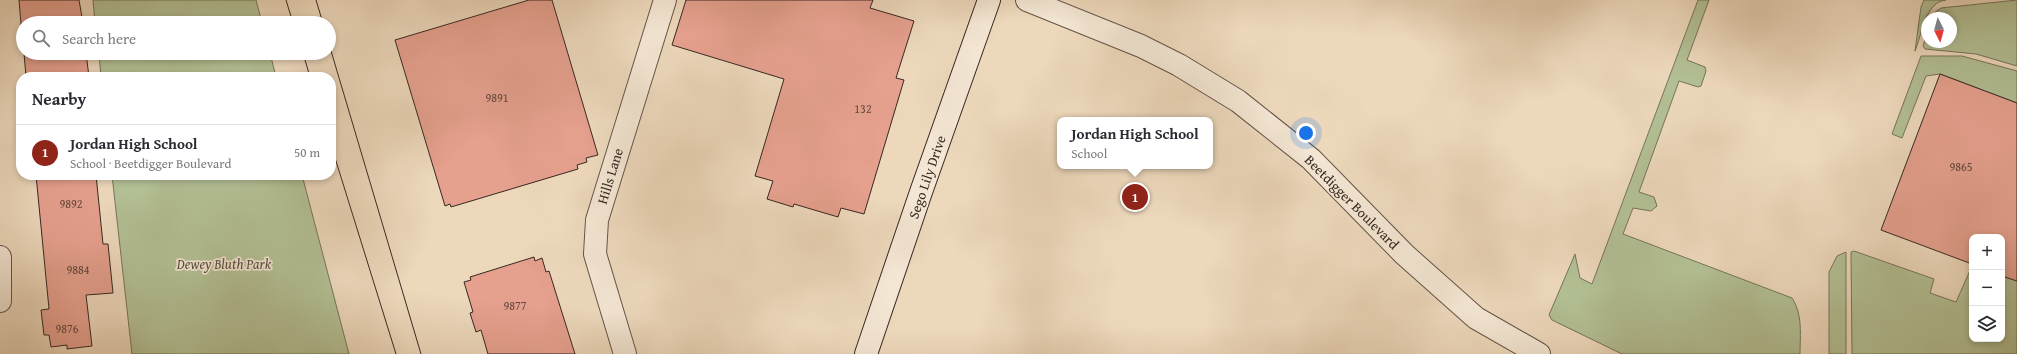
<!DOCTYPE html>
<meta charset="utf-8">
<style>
:root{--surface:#fff;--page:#f7f7f7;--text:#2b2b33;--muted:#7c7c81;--line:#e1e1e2;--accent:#8f2418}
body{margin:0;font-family:"Gentium Book Plus",serif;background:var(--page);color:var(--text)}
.controls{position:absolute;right:12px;bottom:12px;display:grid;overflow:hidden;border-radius:8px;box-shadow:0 2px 6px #0003}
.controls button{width:36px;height:36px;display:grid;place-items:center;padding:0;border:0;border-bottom:1px solid var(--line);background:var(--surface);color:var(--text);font:20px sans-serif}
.compass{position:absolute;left:1921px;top:12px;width:36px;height:36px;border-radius:50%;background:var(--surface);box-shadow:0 2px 6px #0003;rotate:174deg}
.you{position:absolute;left:1306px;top:133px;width:14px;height:14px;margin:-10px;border:3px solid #fff;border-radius:50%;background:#1a73e8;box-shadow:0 0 0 6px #1a73e833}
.badge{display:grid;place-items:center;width:26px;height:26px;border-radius:50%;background:var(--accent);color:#fff;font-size:13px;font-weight:700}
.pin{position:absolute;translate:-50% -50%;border:2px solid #fff;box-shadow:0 1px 4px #0006}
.popup{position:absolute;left:1057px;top:117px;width:156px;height:52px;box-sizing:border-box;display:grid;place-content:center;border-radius:8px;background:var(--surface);filter:drop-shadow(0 1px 3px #0005);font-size:13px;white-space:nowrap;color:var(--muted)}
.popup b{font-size:15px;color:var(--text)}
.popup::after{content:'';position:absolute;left:50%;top:100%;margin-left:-8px;border:8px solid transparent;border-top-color:var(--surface)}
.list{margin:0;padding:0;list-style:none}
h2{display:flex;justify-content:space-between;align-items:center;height:52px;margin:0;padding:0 16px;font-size:17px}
h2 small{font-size:13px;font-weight:400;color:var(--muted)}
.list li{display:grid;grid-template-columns:26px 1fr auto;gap:12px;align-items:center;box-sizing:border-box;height:56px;padding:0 16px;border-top:1px solid var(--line)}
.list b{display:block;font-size:15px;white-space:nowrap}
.list p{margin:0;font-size:13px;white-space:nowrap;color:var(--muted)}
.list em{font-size:13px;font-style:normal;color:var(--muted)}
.icon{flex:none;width:22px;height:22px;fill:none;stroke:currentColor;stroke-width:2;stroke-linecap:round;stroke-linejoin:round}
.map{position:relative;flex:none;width:2017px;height:354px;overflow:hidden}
.search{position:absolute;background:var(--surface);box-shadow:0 2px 6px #0003;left:16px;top:16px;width:320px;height:44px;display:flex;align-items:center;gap:10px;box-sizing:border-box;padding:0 14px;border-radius:22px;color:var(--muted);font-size:15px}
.panel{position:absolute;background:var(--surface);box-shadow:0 2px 6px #0003;left:16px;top:72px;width:320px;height:108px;border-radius:16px}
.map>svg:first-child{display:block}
.green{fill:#b3c095;stroke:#76745c}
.building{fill:#e5a08e;stroke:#382822}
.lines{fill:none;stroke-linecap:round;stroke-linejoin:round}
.street-casing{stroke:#655448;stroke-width:24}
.secondary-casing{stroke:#382822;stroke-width:24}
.street{stroke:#f3e6d3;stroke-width:22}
.secondary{stroke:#f3e6d3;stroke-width:22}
.tram{stroke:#382822;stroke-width:1}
.labels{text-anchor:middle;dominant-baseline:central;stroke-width:3.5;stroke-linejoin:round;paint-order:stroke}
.number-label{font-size:12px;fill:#63463d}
.street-label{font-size:14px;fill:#382822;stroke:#f3e6d3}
.park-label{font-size:14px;font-style:italic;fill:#574e3f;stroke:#f3e6d3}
</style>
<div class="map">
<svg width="2017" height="354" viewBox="0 0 2017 354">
<rect width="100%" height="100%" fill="#edd8bc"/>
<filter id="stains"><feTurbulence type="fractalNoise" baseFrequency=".005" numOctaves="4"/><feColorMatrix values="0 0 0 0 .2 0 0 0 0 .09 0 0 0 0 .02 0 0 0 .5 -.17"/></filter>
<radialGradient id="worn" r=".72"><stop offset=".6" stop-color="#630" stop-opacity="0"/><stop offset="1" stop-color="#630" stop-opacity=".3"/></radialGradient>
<path class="green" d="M93 0H256L262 23H95Z
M1698 0H1709L1687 60 1705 67 1706 71 1701 86 1698 87 1679 81 1639 192 1654 197 1657 206 1651 211 1633 208 1623 234 1792 298C1803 315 1800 334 1800 354H1622L1552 320 1549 315 1575 254 1580 278 1592 284Z
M1924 0H1946C1925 2 1922 34 1915 51L1921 7Z
M2017 0V66L1976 54 1925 49 1923 46 1927 34V42H1951V18H1932L1934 13 1941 8Z
M99 53H270L276 77H101Z
M1921 56H1962L2017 71V103L1940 74 1926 76 1902 138 1892 134Z
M112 175H302L349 354H132Z
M1854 251 1934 279 1930 293 1956 302 1972 266V339H2002V276L2017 281V354H1852L1851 252Z
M1846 252V354H1829V272L1837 256Z"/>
<path class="building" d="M19 0H79L83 23H23V48Z
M529 0H552L598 155 586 158 587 162 577 165 578 169 451 207 450 204 445 206 395 40Z
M686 0H873L870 8 914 21 896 78 904 80 864 214 841 208 838 217 794 204 793 207 767 199 773 181 755 176 784 79 672 45Z
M24 53H86L89 77H26Z
M1940 74 2017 103V281L2002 276V237H1972V264L1881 230Z
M36 175H96L103 244H108L113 293 86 295 92 346 67 349V345L51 347 49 335H44L41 310 49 309Z
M534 257 535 261 542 258 546 272 549 271 575 354H488L481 330 476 332 470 313 473 312 464 282 471 280 470 277Z"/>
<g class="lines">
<defs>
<path id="street" d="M1027 0 1141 46 1179 65 1238 101 1311 159 1404 254 1476 318 1539 354
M0 257V301
M625 354 595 254 597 220 665 0"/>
<path id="secondary" d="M866 354 921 192 989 0"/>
</defs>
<use href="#street" class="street-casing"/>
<use href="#secondary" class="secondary-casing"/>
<use href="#street" class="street"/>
<use href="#secondary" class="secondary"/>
<path class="tram" d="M286 0 293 23
M316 0 323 23
M329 44 421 354
M303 53 310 77
M331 145 396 354"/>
</g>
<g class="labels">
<g class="number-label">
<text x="497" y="97">9891</text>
<text x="863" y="108">132</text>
<text x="1961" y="166">9865</text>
<text x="71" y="203">9892</text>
<text x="78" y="269">9884</text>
<text x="515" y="305">9877</text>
<text x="67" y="328">9876</text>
</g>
<g class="street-label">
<text transform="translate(610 176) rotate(-73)">Hills Lane</text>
<text transform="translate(927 177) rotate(-71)">Sego Lily Drive</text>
<text transform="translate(1352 202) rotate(45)">Beetdigger Boulevard</text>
</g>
<g class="park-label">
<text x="224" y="264">Dewey Bluth Park</text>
</g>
</g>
<rect width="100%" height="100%" filter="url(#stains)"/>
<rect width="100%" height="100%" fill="url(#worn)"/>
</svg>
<div class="controls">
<button>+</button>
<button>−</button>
<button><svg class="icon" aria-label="layers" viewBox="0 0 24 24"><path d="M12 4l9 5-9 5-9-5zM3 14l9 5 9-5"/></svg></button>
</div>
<svg class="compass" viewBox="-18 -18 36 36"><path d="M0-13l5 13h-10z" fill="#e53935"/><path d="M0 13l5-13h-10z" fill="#7c7c81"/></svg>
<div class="you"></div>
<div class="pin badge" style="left:1135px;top:197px">1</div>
<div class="popup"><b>Jordan High School</b>School</div>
<div class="search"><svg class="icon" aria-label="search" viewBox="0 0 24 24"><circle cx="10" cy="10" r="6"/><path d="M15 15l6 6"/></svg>Search here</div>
<section class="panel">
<h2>Nearby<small></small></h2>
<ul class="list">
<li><span class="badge">1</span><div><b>Jordan High School</b><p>School · Beetdigger Boulevard</p></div><em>50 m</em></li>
</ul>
</section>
</div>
